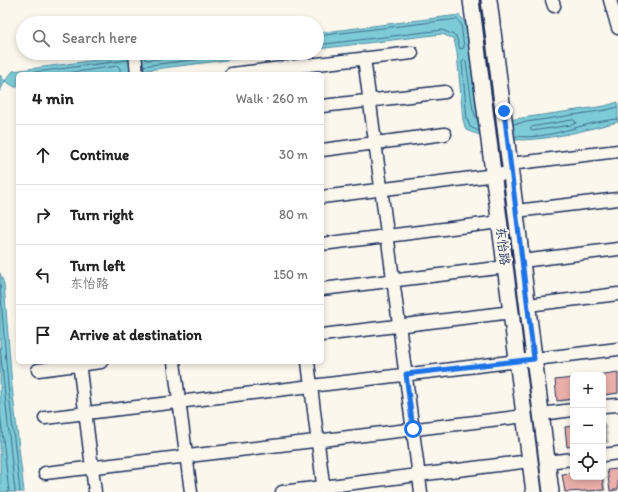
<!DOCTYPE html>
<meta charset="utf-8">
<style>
:root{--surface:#fff;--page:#f6f6f6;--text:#222;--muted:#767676;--line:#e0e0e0}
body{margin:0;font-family:Itim,"LXGW WenKai TC",sans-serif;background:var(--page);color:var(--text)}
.controls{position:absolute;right:12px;bottom:12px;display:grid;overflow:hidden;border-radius:6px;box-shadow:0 2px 6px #0003}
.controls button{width:36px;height:36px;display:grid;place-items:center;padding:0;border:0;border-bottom:1px solid var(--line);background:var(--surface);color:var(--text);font:20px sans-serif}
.stop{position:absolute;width:12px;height:12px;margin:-9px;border:3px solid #1a73e8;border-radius:50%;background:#fff}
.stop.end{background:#1a73e8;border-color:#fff;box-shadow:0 1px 4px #0008}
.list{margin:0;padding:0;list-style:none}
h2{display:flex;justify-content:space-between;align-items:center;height:52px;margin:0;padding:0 16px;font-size:17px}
h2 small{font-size:13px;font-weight:400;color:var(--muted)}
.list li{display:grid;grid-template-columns:26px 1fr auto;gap:12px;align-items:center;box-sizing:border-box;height:60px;padding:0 16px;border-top:1px solid var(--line)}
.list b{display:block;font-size:15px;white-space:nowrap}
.list p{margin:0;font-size:13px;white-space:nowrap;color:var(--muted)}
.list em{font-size:13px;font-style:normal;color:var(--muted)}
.icon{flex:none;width:22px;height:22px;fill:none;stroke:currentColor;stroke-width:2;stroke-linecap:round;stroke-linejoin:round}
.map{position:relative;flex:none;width:618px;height:492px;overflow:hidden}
.search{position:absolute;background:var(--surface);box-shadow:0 2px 6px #0003;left:16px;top:16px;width:308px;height:44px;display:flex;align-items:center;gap:10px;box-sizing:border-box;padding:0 14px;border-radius:22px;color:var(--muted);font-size:15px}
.panel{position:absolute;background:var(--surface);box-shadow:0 2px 6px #0003;left:16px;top:72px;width:308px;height:292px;border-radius:6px}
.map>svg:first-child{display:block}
.water{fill:#7bcbd6;stroke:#558da6}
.shadow{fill:#0003}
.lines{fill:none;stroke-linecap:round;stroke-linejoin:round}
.shore{stroke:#416d8e;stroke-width:1}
.building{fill:#eaafa9;stroke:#1b2f5e}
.minor-casing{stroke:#1b2f5e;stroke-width:15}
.tertiary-casing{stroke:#1b2f5e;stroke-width:18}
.minor{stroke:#fbf7ec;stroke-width:12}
.tertiary{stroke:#fbf7ec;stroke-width:15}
.route{stroke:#1a73e8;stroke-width:5}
.labels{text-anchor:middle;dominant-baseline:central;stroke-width:4;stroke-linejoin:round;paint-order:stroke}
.street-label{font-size:13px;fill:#1b2f5e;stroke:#fbf7ec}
</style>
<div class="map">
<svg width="618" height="492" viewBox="0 0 618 492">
<rect width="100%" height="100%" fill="#fbf7ec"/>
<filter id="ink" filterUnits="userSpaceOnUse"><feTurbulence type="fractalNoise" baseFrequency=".025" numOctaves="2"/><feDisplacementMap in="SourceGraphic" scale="8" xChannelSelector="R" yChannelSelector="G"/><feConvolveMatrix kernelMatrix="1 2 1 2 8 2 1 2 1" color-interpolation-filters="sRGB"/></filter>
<g filter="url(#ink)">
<path class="water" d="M459 15 465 22 479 118 494 122 605 106 618 102V122C568 134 516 151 466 130L463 120 457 53 454 39 442 34 317 49V33Z
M150 53H283L115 74H18V87H15L5 81 0 91V75L5 81 13 71Z
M0 273 4 284 12 386 24 492H0Z"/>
<path class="shadow" d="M618 373V394L603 396V375Z
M573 379V400L561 402 558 400Z
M603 423 606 424 609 443 603 444Z
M618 470V491L613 492 611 490Z
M603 472 606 491 566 492 563 475 573 474V477H603Z"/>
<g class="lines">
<path class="shore" d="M317 36 457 19 461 24 464 48 460 49 456 36 442 30 317 45
M146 53 145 59 147 60 206 53
M143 66 249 53
M20 74 129 60
M60 74 118 66 120 68V74
M574 120 576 123 571 125 532 131 530 129 532 127Z
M478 122 473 110 466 62 464 60 462 62 467 119 470 127 479 131
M513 124 606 110 618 107
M515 136C550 141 584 121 618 119
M0 285 8 386 20 492
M0 347 15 492
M0 412 9 492"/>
</g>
<path class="building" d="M618 372V393L603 395V375H597Z
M573 378V399L557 401 555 380Z
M603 422 606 442 603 443Z
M573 426V446L567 447 565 427Z
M618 469V489L610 491 607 470Z
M573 473V477H602L604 490 565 492 562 474Z"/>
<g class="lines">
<defs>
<path id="minor" d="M552 0 554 6
M610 0 618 28
M135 53 137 74
M364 58 421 492
M231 74 412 53
M322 106 445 92
M322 150 445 134
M510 164 618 151
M322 197 511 173
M516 211 618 199
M322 244 500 222
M522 261 618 249
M322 289 506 267
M528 305 618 294
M322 335 512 312
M79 362 95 492
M174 362 191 492
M308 362 324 492
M38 370 101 362
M603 406 618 405
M541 414 573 410
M45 418 618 349
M603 455 618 453
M547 462 573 459
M45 473 525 416
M282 492 530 461"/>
<path id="tertiary" d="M471 0 534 492
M489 0 551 492"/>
</defs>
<use href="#minor" class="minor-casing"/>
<use href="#tertiary" class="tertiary-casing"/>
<use href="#minor" class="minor"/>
<use href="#tertiary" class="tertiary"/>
</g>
</g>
<g class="lines" filter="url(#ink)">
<path class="route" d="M413 429 406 374 534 359 504 111"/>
</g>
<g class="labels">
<g class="street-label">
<text transform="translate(503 246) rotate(83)">东怡路</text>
</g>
</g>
</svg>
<div class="controls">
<button>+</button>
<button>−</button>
<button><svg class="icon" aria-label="locate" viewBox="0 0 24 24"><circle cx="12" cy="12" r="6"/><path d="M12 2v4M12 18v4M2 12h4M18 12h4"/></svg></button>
</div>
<div class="stop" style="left:413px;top:429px"></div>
<div class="stop end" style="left:504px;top:111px"></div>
<div class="search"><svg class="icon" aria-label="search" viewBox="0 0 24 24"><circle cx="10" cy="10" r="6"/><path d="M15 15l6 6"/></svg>Search here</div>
<section class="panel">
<h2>4 min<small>Walk · 260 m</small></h2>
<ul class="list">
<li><svg class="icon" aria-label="ahead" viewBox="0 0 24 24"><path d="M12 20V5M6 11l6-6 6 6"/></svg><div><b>Continue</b></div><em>30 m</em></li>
<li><svg class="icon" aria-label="right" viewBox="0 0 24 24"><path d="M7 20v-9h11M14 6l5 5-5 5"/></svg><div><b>Turn right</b></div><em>80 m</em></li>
<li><svg class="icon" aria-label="left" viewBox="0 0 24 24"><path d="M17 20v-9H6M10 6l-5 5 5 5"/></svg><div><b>Turn left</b><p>东怡路</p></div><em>150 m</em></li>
<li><svg class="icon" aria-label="arrive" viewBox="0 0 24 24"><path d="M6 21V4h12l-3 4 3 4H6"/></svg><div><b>Arrive at destination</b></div></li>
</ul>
</section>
</div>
